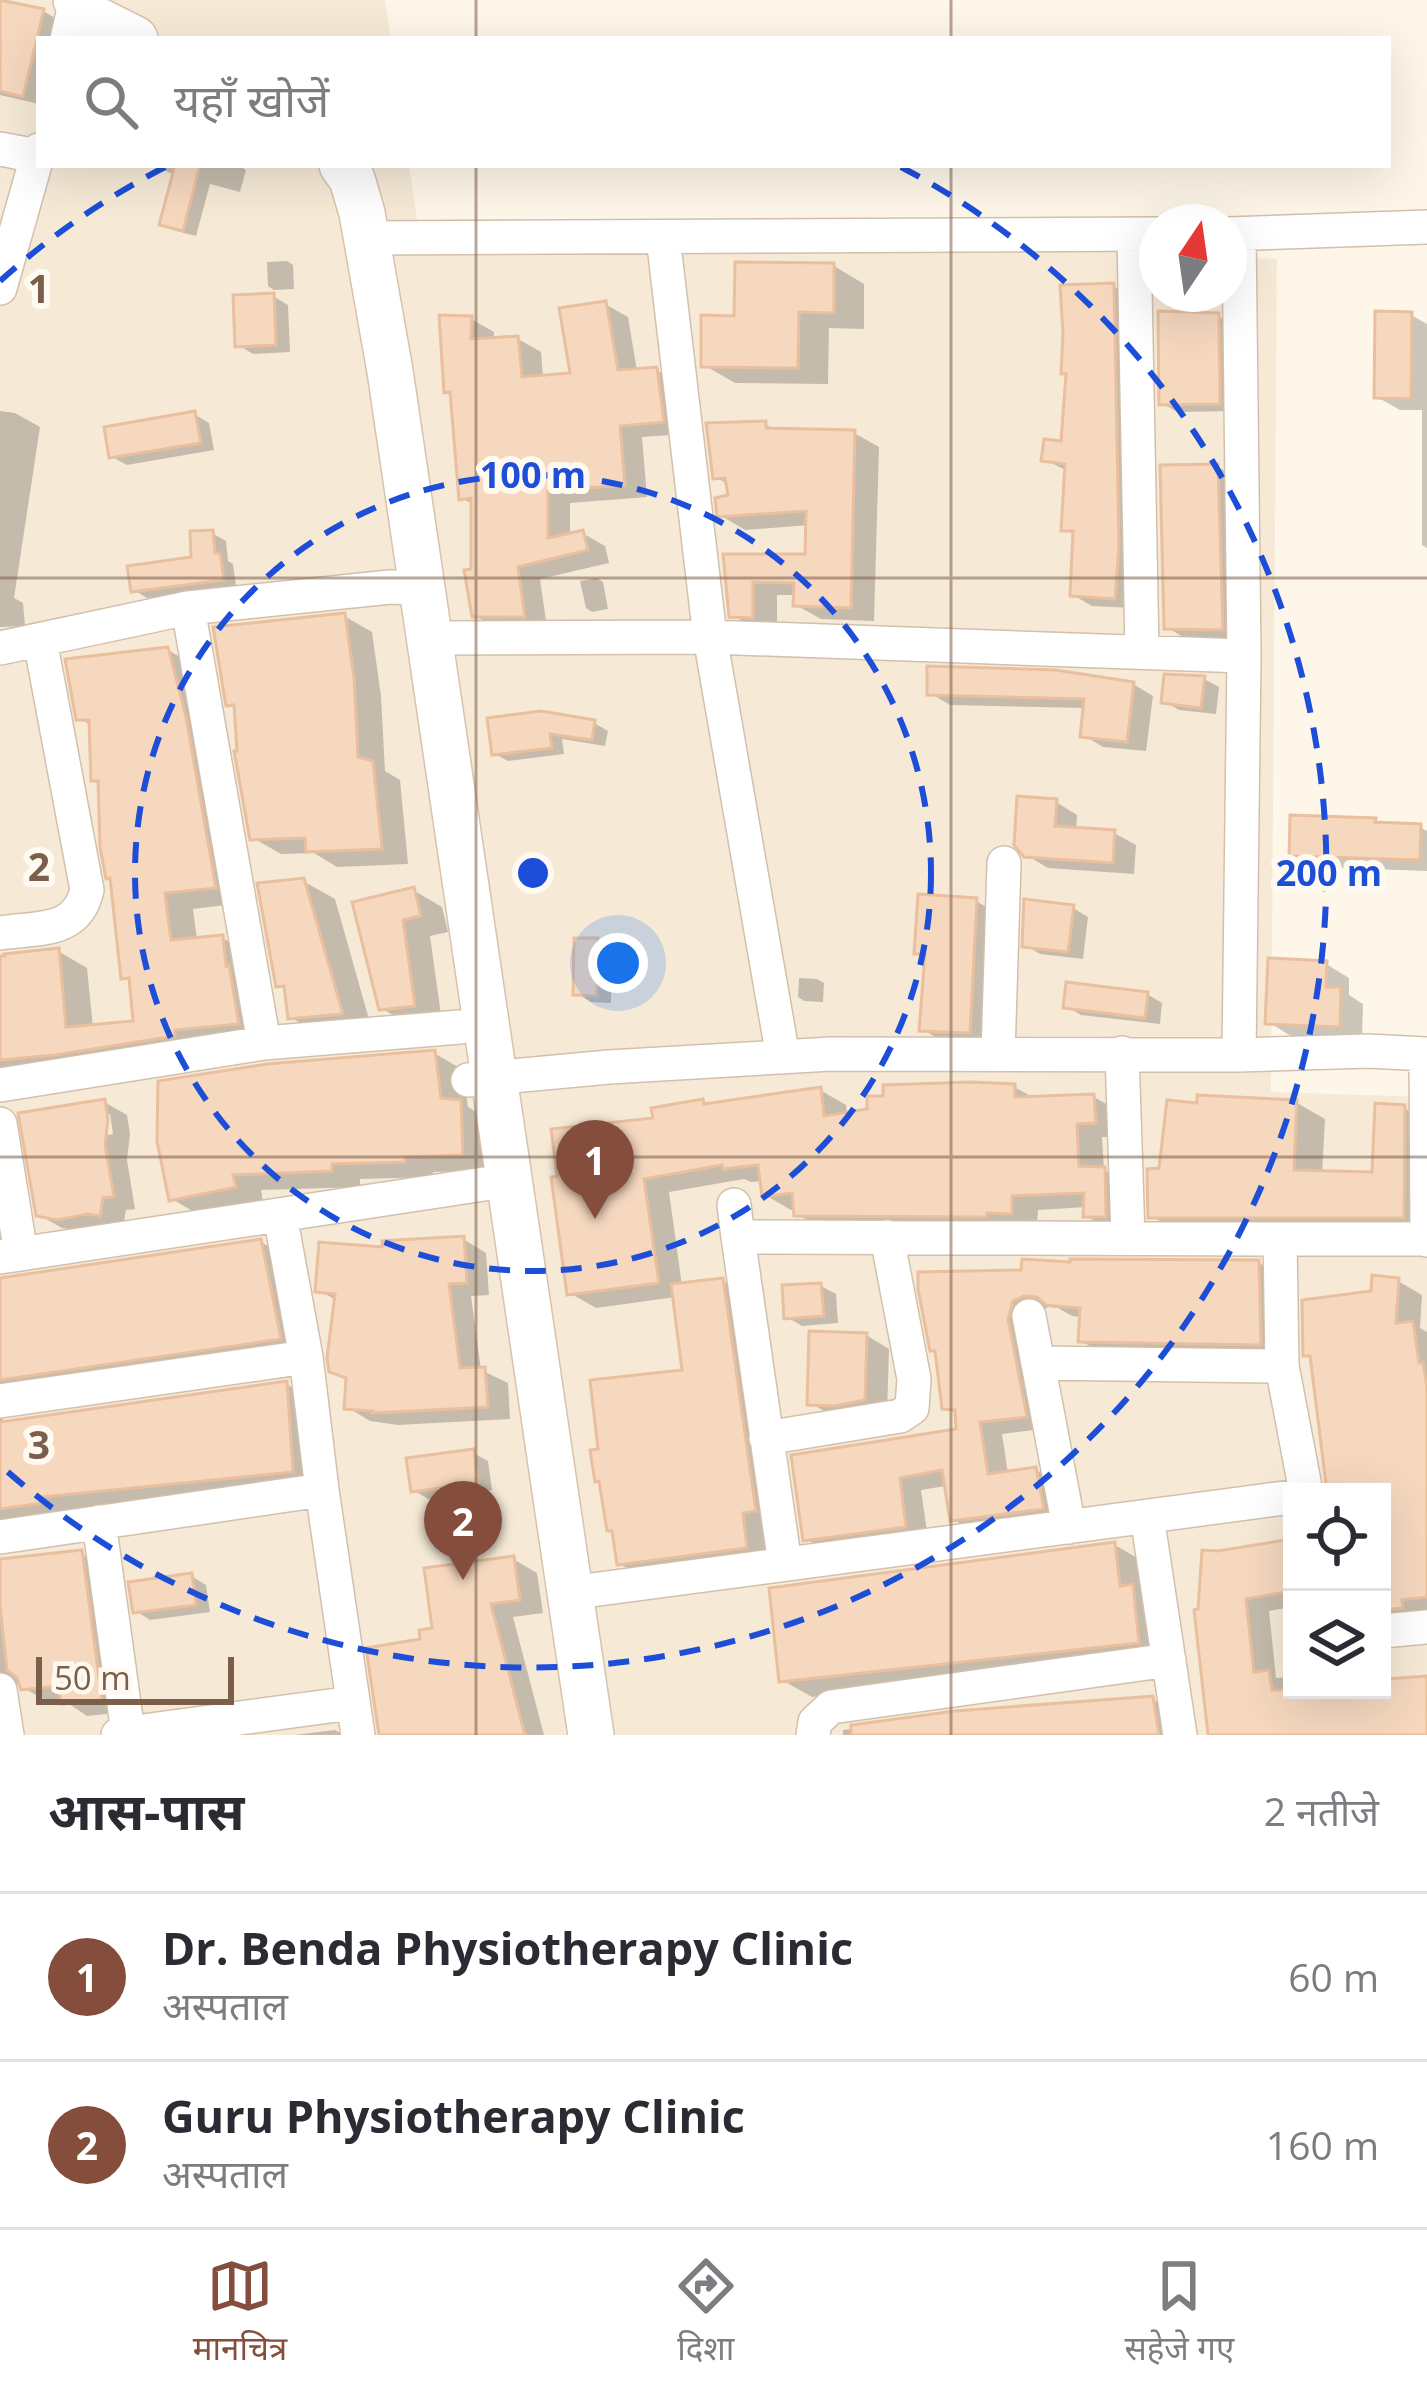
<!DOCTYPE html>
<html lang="hi">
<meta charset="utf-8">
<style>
:root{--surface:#fff;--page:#f7f7f7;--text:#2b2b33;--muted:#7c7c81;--line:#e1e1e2;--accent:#844d3c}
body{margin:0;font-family:"Open Sans","Noto Sans Devanagari",sans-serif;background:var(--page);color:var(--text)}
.controls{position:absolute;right:36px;bottom:36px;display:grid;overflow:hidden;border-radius:0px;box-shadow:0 12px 48px #0002}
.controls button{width:108px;height:108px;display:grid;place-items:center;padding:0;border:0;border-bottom:3px solid var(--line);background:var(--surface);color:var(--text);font:60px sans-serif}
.compass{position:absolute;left:1139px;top:204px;width:108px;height:108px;border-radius:50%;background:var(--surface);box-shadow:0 12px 48px #0002;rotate:13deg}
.scale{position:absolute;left:36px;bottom:30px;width:198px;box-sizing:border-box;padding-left:12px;border:6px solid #7c5f4a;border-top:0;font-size:33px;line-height:42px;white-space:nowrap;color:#7c5f4a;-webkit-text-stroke:9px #fffaf1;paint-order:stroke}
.you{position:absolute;left:618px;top:963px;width:42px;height:42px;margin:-30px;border:9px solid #fff;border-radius:50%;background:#1a73e8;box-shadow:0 0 0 18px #1a73e833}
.badge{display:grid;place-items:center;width:78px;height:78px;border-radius:50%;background:var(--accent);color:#fff;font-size:39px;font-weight:700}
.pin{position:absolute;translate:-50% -99px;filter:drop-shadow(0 3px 6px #0008)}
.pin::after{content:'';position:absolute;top:63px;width:42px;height:36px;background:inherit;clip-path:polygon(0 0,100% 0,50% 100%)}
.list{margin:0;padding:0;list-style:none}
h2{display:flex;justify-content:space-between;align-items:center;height:156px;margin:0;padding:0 48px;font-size:51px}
h2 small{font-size:39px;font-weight:400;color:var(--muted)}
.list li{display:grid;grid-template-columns:78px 1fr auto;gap:36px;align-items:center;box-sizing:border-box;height:168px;padding:0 48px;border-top:3px solid var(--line)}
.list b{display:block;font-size:45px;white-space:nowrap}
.list p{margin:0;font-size:39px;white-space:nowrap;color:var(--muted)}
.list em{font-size:39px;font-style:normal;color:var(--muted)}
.icon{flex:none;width:66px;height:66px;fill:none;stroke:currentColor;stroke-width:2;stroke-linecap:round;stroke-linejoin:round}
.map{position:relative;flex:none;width:1427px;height:1735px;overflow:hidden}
.search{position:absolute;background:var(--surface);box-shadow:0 12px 48px #0002;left:36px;right:36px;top:36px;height:132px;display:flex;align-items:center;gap:30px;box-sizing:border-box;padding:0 42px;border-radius:0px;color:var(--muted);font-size:45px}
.sheet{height:492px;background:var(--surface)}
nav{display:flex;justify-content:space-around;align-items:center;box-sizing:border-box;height:168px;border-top:3px solid var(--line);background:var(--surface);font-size:33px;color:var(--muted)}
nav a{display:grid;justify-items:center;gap:6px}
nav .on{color:var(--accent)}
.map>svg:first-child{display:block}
.residential{fill:#f6ead7;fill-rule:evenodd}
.shadow{fill:#0003;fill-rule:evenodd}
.building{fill:#f6d8bf;stroke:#eabf9e;stroke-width:3}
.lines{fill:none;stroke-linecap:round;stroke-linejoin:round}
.street-casing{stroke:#d2c0ad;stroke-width:36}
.secondary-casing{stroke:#d8c2ad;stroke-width:48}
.street{stroke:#fff;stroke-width:33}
.secondary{stroke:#fff;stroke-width:45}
.grid{fill:none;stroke:#7c5f4a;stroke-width:3;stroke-opacity:0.55}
.ring{fill:none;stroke:#1d4ed8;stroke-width:6;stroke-dasharray:21 15}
.grid-label{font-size:39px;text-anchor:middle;font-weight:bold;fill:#7c5f4a;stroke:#fffaf1;stroke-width:12;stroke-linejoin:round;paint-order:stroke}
.centre{fill:#1d4ed8;stroke:#fffaf1;stroke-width:6}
.ring-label{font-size:36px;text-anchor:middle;font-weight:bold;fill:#1d4ed8;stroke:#fffaf1;stroke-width:12;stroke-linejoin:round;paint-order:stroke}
</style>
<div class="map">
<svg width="1427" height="1735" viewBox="0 0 1427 1735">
<rect width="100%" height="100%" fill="#fef7e9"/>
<path class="residential" d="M0 0H385L391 39H39V165H409L418 226 1157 254V294H1229V257L1277 259 1271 1092 1427 1097V1735H0ZM1292 1492H1382V1690H1292Z"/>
<path class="shadow" d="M0 1 43 11 62 22 58 39H39V104L0 95Z
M154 165H238L246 170 240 192 210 184 196 236 176 231 163 224 176 176Z
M287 261 293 265 294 289 274 290 268 286 267 262Z
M834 266 864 284V329L829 328 828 384 735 383 704 365 737 319Z
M1113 286 1132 297 1133 608 1092 606 1073 595 1076 536 1065 529 1067 471 1044 459 1064 444Z
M273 296 288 305 290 352 253 354 238 345Z
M605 304 628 317 637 371 656 370 679 383 685 434 642 437 647 497 570 503V536L582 533 605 546 609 563 540 579 547 628H497L474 615V505L462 498 453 395 447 391 471 319 494 332V340L518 339 541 352 543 378 573 376Z
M1411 315 1427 324V548L1422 545V410H1400L1377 397Z
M1218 316 1233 324 1234 411 1177 412 1162 403Z
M0 411 15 413 40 427 14 598 23 603 25 626 0 627Z
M194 414 209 423 214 450 127 465 112 457Z
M765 424 777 431 854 433 879 447 874 621 821 619 796 605 797 595H777V630L756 629 732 615 726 557H808L809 525 745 530 720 515 731 497 730 485 715 477Z
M1218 467 1237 479 1241 639H1186L1167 627Z
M212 533 226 541 228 561 233 564 236 586 147 598 134 590 194 559Z
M597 578 603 582 608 609 592 612 586 608 580 581Z
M344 616 372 632 381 696 385 771 400 780 408 864 337 867 314 853 281 854 253 838 237 709 229 704Z
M168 650 197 667 243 903 193 909 197 940 222 938 252 954 267 1039 0 1078V959L58 951 87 968 93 1028 137 1024 132 982 124 977 101 783 94 779 92 726 79 718Z
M1204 679 1219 687 1216 714 1179 710 1164 701Z
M1133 684 1153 696 1146 751 1103 747 1083 735 1086 708 950 705 930 693Z
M490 721 594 723 608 731 605 746 562 739 564 754 508 761 495 754Z
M1056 802 1077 815 1076 830 1114 833 1136 845 1134 874 1048 868 1026 855Z
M1375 821 1383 826 1420 827 1427 831V871L1316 867 1293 854Z
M303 881 335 899 372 1030 321 1035 290 1017 288 991 278 985Z
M413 890 442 907 448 932 430 936 442 1022 410 1025 381 1008 356 904Z
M976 901 999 914 992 1045 945 1043 922 1029 927 958 918 952Z
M1073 908 1088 917 1083 959 1040 954 1025 945Z
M598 941 612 950 611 1003 591 1002 576 993Z
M1326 964 1349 978V995L1363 1004 1362 1038 1291 1036 1268 1022Z
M799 978 817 979 824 983 823 1002 804 1001 798 997Z
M1147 994 1162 1003 1160 1024 1081 1015 1066 1006Z
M434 1053 463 1070 468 1107 489 1119 491 1170 433 1172V1177L360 1179V1187L261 1190 263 1203 201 1216 172 1199Z
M1014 1087 1036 1099 1094 1097 1120 1112 1121 1137H1102L1104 1170 1130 1185 1112 1231 1086 1216V1207L1038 1210 1037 1227 823 1229 797 1214V1209L791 1210 765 1195 763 1181 751 1182 744 1179 669 1192 682 1286 722 1281 748 1296 772 1562 647 1579 620 1564 602 1451 685 1373 676 1297 596 1308 570 1293 656 1121 702 1102 710 1106 820 1090 846 1105 847 1115Z
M104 1102 127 1115 130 1134 127 1160 135 1209 126 1210 123 1227 84 1231 62 1228 39 1215ZM104 1114H110L113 1134 108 1135Z
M1297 1103 1325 1119 1322 1174 1375 1176 1404 1108 1427 1121V1233L1180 1232 1151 1216 1199 1106Z
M463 1239 486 1253 489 1295 471 1296 481 1370 508 1383 510 1419 398 1425 370 1421 347 1407 349 1380 332 1370 337 1301 319 1290 386 1250Z
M261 1242 284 1256 304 1352 3 1408 2 1418 5 1425 286 1384 310 1398 316 1485 64 1510V1516L0 1525V1280Z
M1259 1263 1281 1276 1283 1356 1104 1354 1081 1341 1082 1317 1072 1316 1058 1308 1048 1307 1035 1314 1048 1428 1002 1434 1008 1474 1036 1470 1058 1483 1066 1521 975 1533 953 1519 945 1486 921 1490 928 1539 829 1552 806 1539 959 1431V1415L945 1407 938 1353 921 1289Z
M1398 1281 1422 1295 1420 1328 1427 1332V1613L1382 1626V1492H1330L1313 1358 1306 1354 1374 1293Z
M821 1286 836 1294 838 1323 802 1326 787 1317Z
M866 1335 889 1349 887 1413 833 1416 810 1403Z
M473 1453 488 1461 492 1490 428 1499 413 1490Z
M1292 1542V1607L1269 1611 1276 1678 1292 1677V1690H1382V1682L1427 1679V1735H1211L1198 1613Z
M1115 1545 1144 1562 1168 1659 812 1697 782 1680Z
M81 1554 105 1567 125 1712 87 1716 63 1700 48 1702 24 1688 21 1682 10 1687 0 1735V1562Z
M513 1559 537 1573 543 1613 513 1617 544 1735H381L424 1641Z
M191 1576 206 1585 210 1612 150 1620 136 1611Z
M1152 1699 1183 1717 1186 1735H843V1730L955 1714Z
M335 1730 344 1735H294Z"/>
<path class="building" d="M0 0 44 9 23 97 0 91Z
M175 165H200L183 231 159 225Z
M735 262 834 263V313L799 312 798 368 701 367V315L734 316Z
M1114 283 1119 545 1115 599 1070 596 1073 531H1061L1065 464 1041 461 1044 439 1061 441 1066 374H1061L1063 333 1060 285Z
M274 293 276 345 235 347 233 295Z
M606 301 618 370 657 367 664 422 620 426 625 485 548 491V538L583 530 588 550 518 567 525 617H472L464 570 471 569V498L459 500 450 392 444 393 439 315 472 316 471 339 518 336 522 377 570 373 559 308Z
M1158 311 1219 313 1220 404 1159 405Z
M1375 311 1412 312 1411 399 1374 398Z
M195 411 201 443 109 458 104 427Z
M766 421V428L855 430 851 608 793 606 794 583 753 582V618L729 617 723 554H805L806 511 717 517 715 498 728 495 725 478 713 479 706 423Z
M1218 464 1223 630 1164 629 1160 465Z
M213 530 215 553H220L224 580 131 592 127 566 191 557 190 531Z
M345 613 354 678 358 757 373 761 382 849 306 852 305 838 250 840 234 751H237L234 705 226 706 213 627Z
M168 647 186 717 216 888 165 893 171 940 223 935 226 966 229 965 239 1024 175 1030V1036L55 1055 0 1060V956H5L4 954 59 948 66 1027 133 1021 129 978 121 979 110 878 106 879 100 847 98 781H91L89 720H76L65 659Z
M927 666 1056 670 1134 682 1127 742 1080 737 1084 699 927 695Z
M1164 674 1205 676 1201 708 1161 703Z
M541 711 595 720 592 740 550 734 552 748 492 755 487 718Z
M1017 796 1057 799 1055 826 1115 830 1113 863 1024 857 1014 845Z
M1290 815 1376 818 1375 822 1421 824 1420 860 1289 856Z
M304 878 343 1014 288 1019 284 986 276 987 257 883Z
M414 887 421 916 403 920 415 1006 379 1010 352 902Z
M918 894 977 898 970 1033 919 1031 925 954H914Z
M1024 899 1074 905 1068 952 1022 947Z
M574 938H598L597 996 573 995Z
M1268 958 1327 961 1326 987H1341L1340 1027 1265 1024Z
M1066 982 1148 992 1145 1018 1063 1008Z
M435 1050 441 1098 461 1100 463 1155 405 1157V1162L332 1164V1171L233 1175 236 1187 169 1201 157 1141 158 1081 267 1064Z
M972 1082 1015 1084V1097L1094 1094 1096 1123 1077 1124 1079 1166 1105 1167 1106 1217H1083L1084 1193 1012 1196V1214L987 1213V1217L794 1216 792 1193 762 1197 758 1165 723 1169 722 1165 644 1179 659 1283 567 1295 551 1177 557 1176 551 1129 653 1118 651 1108 703 1099 704 1104 821 1087 824 1116 867 1109V1096H883V1085Z
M1197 1095 1297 1100 1294 1170 1372 1172 1375 1103 1405 1105 1404 1218H1148L1147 1169 1159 1168 1167 1100 1197 1103Z
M105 1099 108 1119 105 1145 114 1197 103 1198 100 1216 87 1214 58 1220 36 1216 18 1113Z
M464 1236 467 1283 449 1284 460 1368 485 1367 488 1407 372 1413 373 1411 344 1409 346 1378 329 1372 327 1358 335 1294 315 1292 319 1242 382 1247V1241Z
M261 1239 281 1339 0 1380V1278Z
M1022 1259 1070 1262V1259L1259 1260 1261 1345 1078 1342 1080 1308 1046 1305 1037 1297 1024 1296 1013 1301 1008 1319 1027 1417 980 1422 988 1474 1036 1467 1044 1509 950 1521 942 1470 900 1478 906 1527 803 1541 791 1455 956 1429 955 1410 942 1409 935 1351H930L918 1289V1272L1021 1270Z
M1372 1275 1399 1278 1396 1323 1413 1321 1419 1363 1423 1362 1427 1388V1597L1402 1600 1403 1608 1382 1610V1492H1327L1310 1356H1303L1302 1300 1371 1291Z
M723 1278 756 1511 743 1513 747 1548 617 1565 612 1531H607L599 1481 595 1482 590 1450 598 1449 590 1380 682 1370 671 1284Z
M821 1283 824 1316 784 1319 782 1285Z
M809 1331 867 1333 865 1400 834 1406 807 1405Z
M287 1381 293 1472 41 1497 42 1503 0 1509V1422Z
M474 1449 478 1483 411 1492 406 1458Z
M1292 1539V1591L1246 1599 1254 1672 1269 1670 1272 1690H1388L1387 1679 1427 1676V1735H1208L1194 1610 1198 1609 1202 1550 1218 1551Z
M1115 1542 1120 1586 1133 1584 1139 1643 779 1682 769 1588Z
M82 1550 102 1700 61 1704 59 1686 21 1690 17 1678 7 1670 0 1606V1559Z
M514 1556 520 1600 491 1604 525 1735H379L366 1648 420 1639 419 1630 432 1628 424 1568Z
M192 1573 196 1605 133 1613 128 1582Z
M1153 1696 1159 1735H851V1725L955 1711Z"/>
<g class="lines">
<defs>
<path id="street" d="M67 39 76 0
M0 149 37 156
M1229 234 1427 227
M1239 234 1244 656
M1134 235 1142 652
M663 237 710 637 783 1057
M366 238 1157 234
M0 288 39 150
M188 608 264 1043
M428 638 710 637 1244 656 1239 1055
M0 648 188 608 390 587 420 588
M0 933C38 927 77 934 87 890L40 640
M1122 1053 1128 1237
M998 1054 1004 863
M468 1080 609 1067 831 1054 1239 1055 1368 1051 1426 1054 1427 1240
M0 1085 264 1043 460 1027
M0 1124 21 1254
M734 1205 738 1237
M280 1215 306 1357 322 1490 358 1735
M0 1257 484 1184
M1029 1316 1069 1527
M1038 1363 1282 1366
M0 1401 306 1357
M766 1438 900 1416 912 1408 914 1379 887 1237
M1306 1492 1282 1366 1280 1239H1427
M1147 1516 1180 1735
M99 1522 128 1733 118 1735
M0 1537 322 1490
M785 1564 738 1237 1280 1239
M569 1593 1292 1497
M1382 1631 1427 1627
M0 1690 7 1735
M128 1733 352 1703
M813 1735 815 1722 831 1707 1169 1660"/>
<path id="secondary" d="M76 0 93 18 135 39
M342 165 352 179 362 213 390 371 591 1735"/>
</defs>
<use href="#street" class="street-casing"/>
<use href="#secondary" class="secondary-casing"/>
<use href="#street" class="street"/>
<use href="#secondary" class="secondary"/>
</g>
<path class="grid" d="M476 0V39M951 0V39M476 165V1735M951 165V1735M0 578H1427M0 1157H1427"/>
<g class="ring">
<circle cx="533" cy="873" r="398"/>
<path d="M0 281A796 796 0 0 1 165 167M901 167A796 796 0 1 1 0 1465"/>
</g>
<g class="grid-label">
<text x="39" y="303">1</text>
<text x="39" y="881">2</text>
<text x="39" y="1459">3</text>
</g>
<circle cx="533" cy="873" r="18" class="centre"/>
<g class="ring-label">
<text x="533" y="488">100 m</text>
<text x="1329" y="886">200 m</text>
</g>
</svg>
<div class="controls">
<button><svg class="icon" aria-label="locate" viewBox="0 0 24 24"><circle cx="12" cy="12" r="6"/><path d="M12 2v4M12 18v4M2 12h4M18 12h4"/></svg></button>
<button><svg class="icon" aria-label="layers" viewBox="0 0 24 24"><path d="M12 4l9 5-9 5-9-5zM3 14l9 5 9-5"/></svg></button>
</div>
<svg class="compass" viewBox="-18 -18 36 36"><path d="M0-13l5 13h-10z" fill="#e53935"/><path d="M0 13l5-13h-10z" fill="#7c7c81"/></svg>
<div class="scale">50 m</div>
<div class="you"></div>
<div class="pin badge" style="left:595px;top:1219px">1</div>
<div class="pin badge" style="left:463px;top:1580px">2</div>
<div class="search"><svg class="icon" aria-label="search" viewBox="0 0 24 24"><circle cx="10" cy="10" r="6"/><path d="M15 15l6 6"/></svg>यहाँ खोजें</div>
</div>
<section class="sheet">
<h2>आस-पास<small>2 नतीजे</small></h2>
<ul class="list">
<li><span class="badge">1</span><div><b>Dr. Benda Physiotherapy Clinic</b><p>अस्पताल</p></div><em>60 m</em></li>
<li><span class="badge">2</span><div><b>Guru Physiotherapy Clinic</b><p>अस्पताल</p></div><em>160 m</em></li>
</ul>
</section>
<nav>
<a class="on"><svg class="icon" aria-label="map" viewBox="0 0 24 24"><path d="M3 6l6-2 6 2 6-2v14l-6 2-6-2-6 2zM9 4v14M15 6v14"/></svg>मानचित्र</a>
<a><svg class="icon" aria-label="directions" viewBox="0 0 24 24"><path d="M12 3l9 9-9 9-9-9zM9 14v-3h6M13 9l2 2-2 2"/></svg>दिशा</a>
<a><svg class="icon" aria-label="saved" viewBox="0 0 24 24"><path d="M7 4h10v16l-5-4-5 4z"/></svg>सहेजे गए</a>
</nav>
